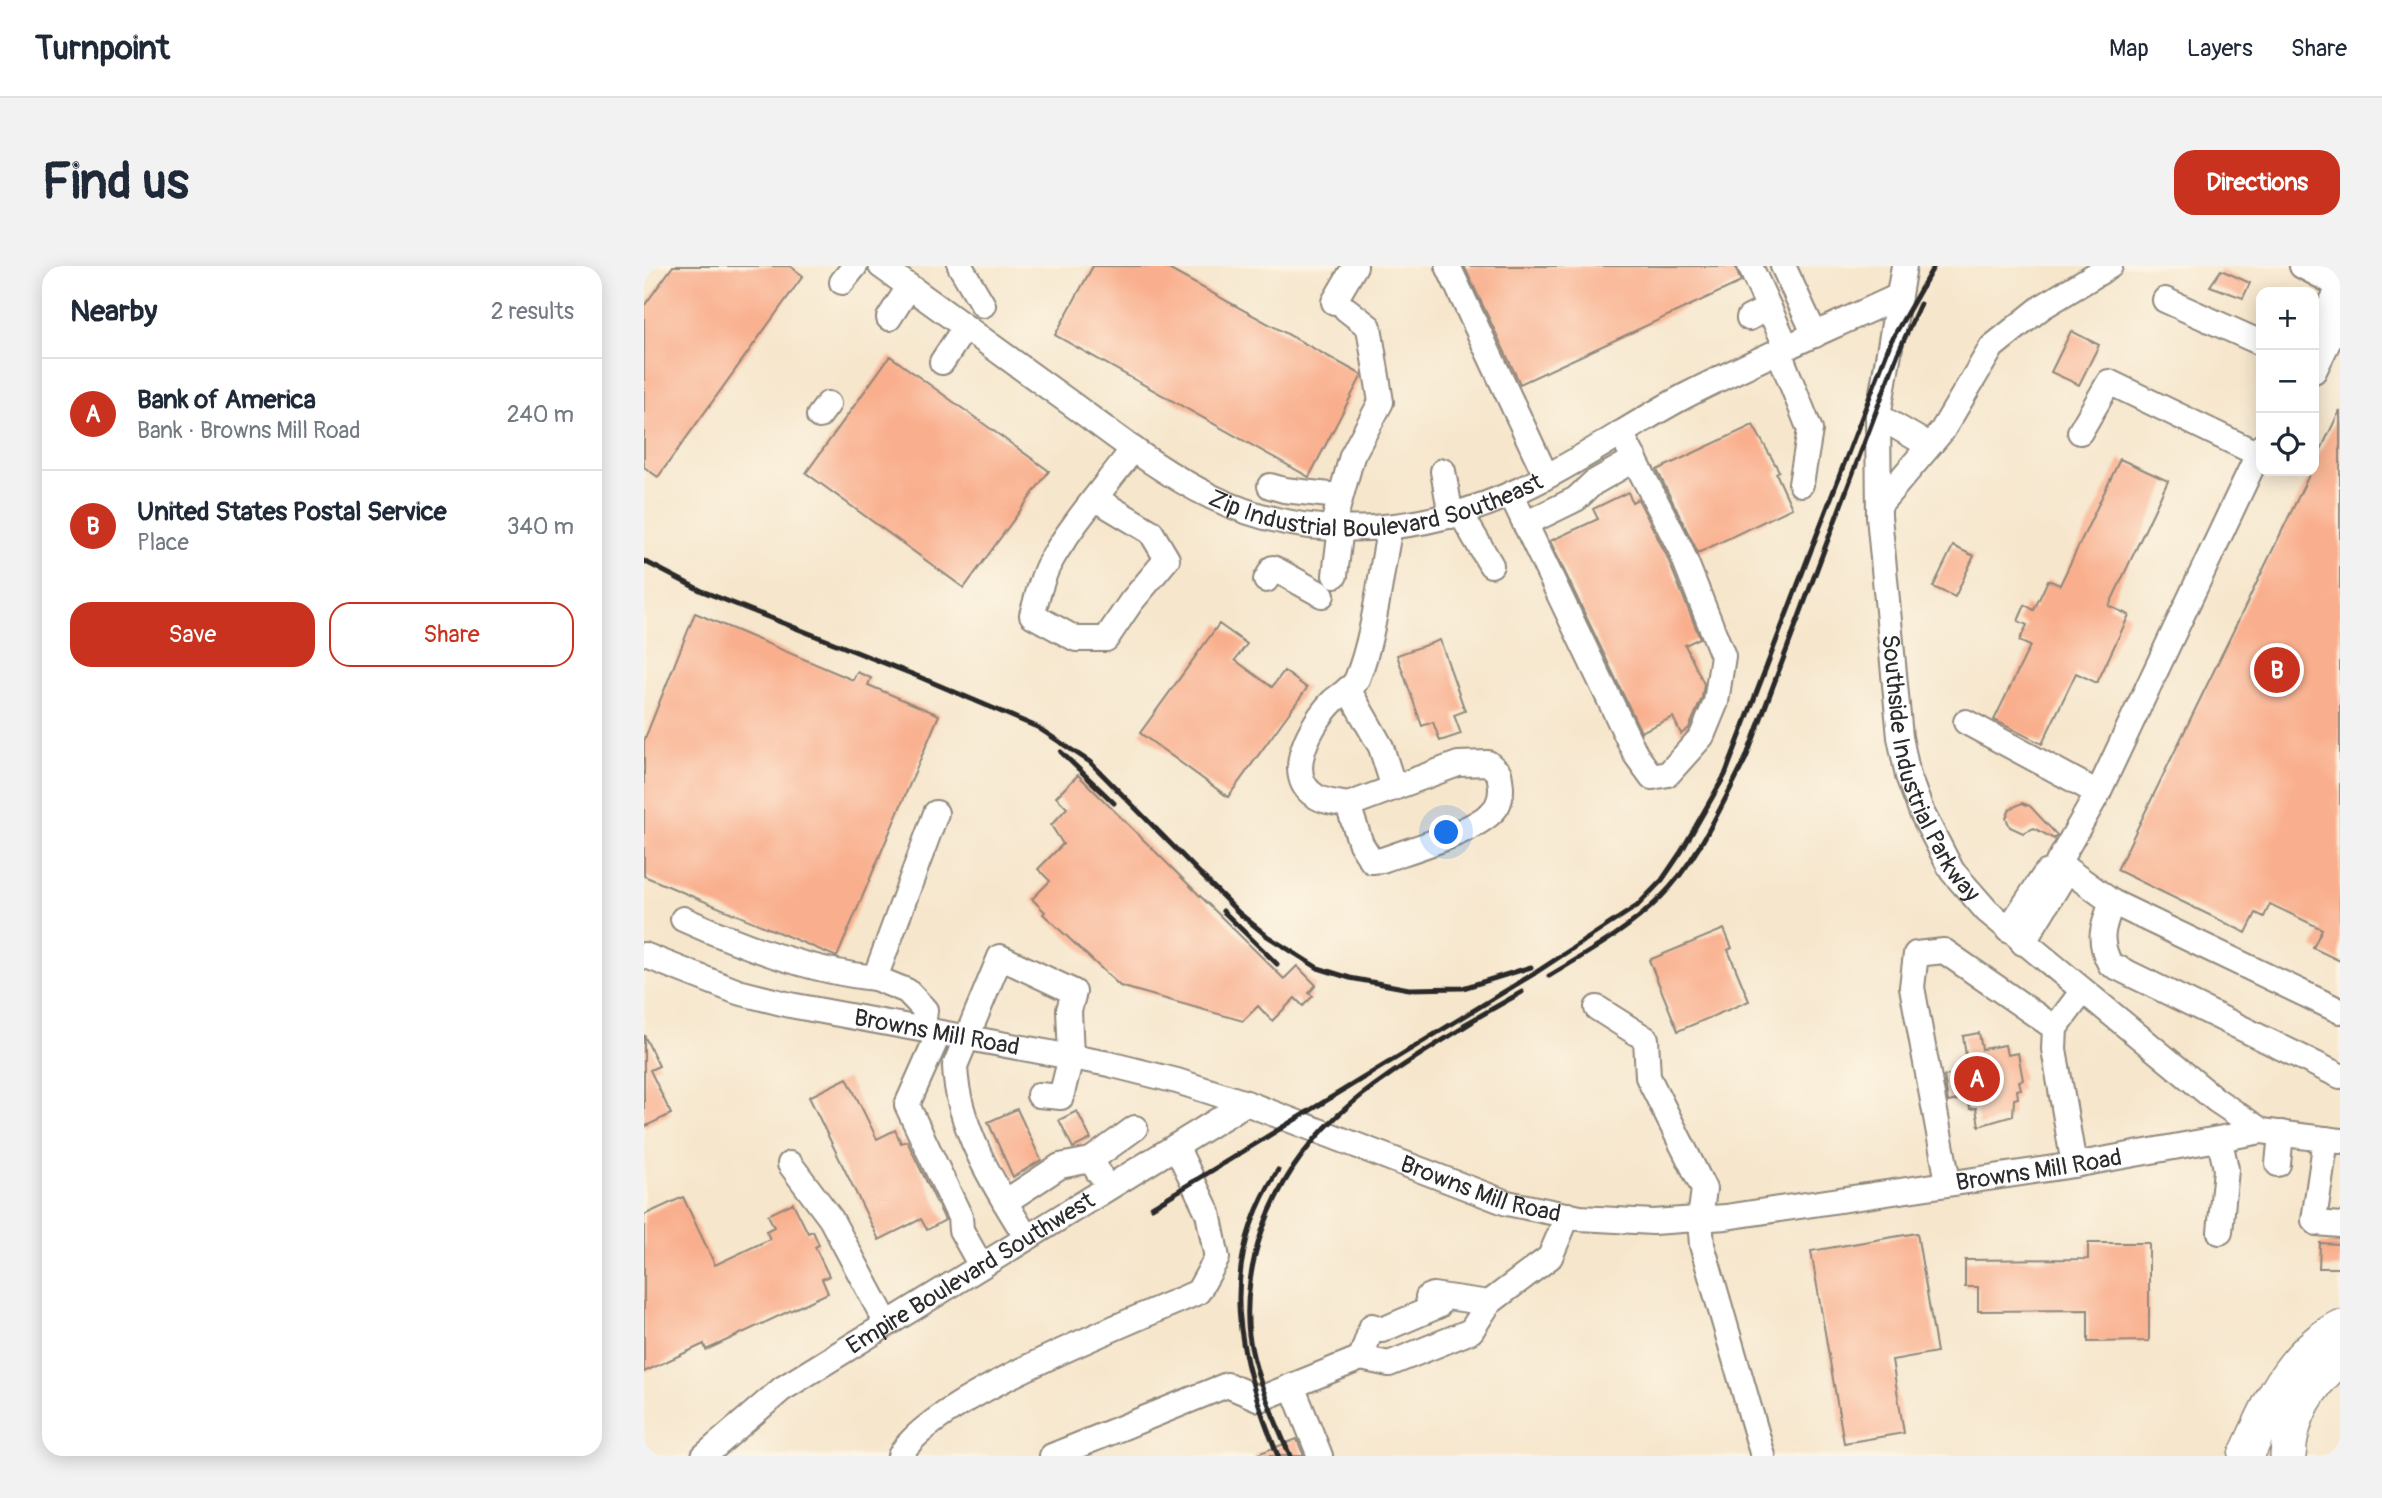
<!DOCTYPE html>
<meta charset="utf-8">
<style>
:root{--surface:#fff;--page:#f2f2f3;--text:#1f2937;--muted:#747a83;--line:#e0e1e3;--accent:#c8321e}
body{margin:0;font-family:Pangolin,sans-serif;background:var(--page);color:var(--text)}
.controls{position:absolute;right:21px;top:21px;display:grid;overflow:hidden;border-radius:14px;box-shadow:0 4px 18px #0003}
.controls button{width:63px;height:63px;display:grid;place-items:center;padding:0;border:0;border-bottom:2px solid var(--line);background:var(--surface);color:var(--text);font:35px sans-serif}
.you{position:absolute;left:803px;top:567px;width:24px;height:24px;margin:-18px;border:5px solid #fff;border-radius:50%;background:#1a73e8;box-shadow:0 0 0 10px #1a73e833}
.badge{display:grid;place-items:center;width:46px;height:46px;border-radius:50%;background:var(--accent);color:#fff;font-size:23px;font-weight:700}
.pin{position:absolute;translate:-50% -50%;border:4px solid #fff;box-shadow:0 2px 7px #0006}
.list{margin:0;padding:0;list-style:none}
h2{display:flex;justify-content:space-between;align-items:center;height:91px;margin:0;padding:0 28px;font-size:30px}
h2 small{font-size:23px;font-weight:400;color:var(--muted)}
.list li{display:grid;grid-template-columns:46px 1fr auto;gap:21px;align-items:center;box-sizing:border-box;height:112px;padding:0 28px;border-top:2px solid var(--line)}
.list b{display:block;font-size:26px;white-space:nowrap}
.list p{margin:0;font-size:23px;white-space:nowrap;color:var(--muted)}
.list em{font-size:23px;font-style:normal;color:var(--muted)}
.actions{display:flex;gap:14px;padding:21px 28px}
.actions a{flex:1;padding:16px 0;border:2px solid var(--accent);border-radius:21px;text-align:center;font-size:24px;color:var(--accent)}
.actions .main{background:var(--accent);color:#fff}
.icon{flex:none;width:38px;height:38px;fill:none;stroke:currentColor;stroke-width:2;stroke-linecap:round;stroke-linejoin:round}
.map{position:relative;flex:none;width:1696px;height:1190px;overflow:hidden;border-radius:21px}
header{display:flex;align-items:center;gap:42px;box-sizing:border-box;height:98px;padding:0 35px;background:var(--surface);border-bottom:2px solid var(--line)}
header strong{font-size:33px}
nav{display:flex;gap:38px;margin-inline-start:auto;font-size:24px}
.intro{display:flex;align-items:center;justify-content:space-between;box-sizing:border-box;height:168px;padding:0 42px}
h1{margin:0;font-size:49px}
.button{padding:18px 32px;border-radius:21px;background:var(--accent);color:#fff;font-size:24px;font-weight:700}
main{display:flex;gap:42px;padding:0 42px}
aside{flex:1;background:var(--surface);border-radius:21px;box-shadow:0 4px 18px #0003}
.map>svg:first-child{display:block}
.building{fill:#f9af8d}
.lines{fill:none;stroke-linecap:round;stroke-linejoin:round}
.minor-casing{stroke:#90887c;stroke-width:28}
.highway-casing{stroke:#90887c;stroke-width:38}
.minor{stroke:#fff;stroke-width:24}
.highway{stroke:#fff;stroke-width:35}
.rail{stroke:#2b2b2b;stroke-width:5}
.labels{text-anchor:middle;dominant-baseline:central;stroke-width:5;stroke-linejoin:round;paint-order:stroke}
.street-label{font-size:24px;fill:#2b2b2b;stroke:#fcf5e5}
</style>
<header>
<strong>Turnpoint</strong>
<nav><a>Map</a><a>Layers</a><a>Share</a></nav>
</header>
<div class="intro"><h1>Find us</h1><a class="button">Directions</a></div>
<main>
<aside>
<h2>Nearby<small>2 results</small></h2>
<ul class="list">
<li><span class="badge">A</span><div><b>Bank of America</b><p>Bank · Browns Mill Road</p></div><em>240 m</em></li>
<li><span class="badge">B</span><div><b>United States Postal Service</b><p>Place</p></div><em>340 m</em></li>
</ul>
<div class="actions"><a class="main">Save</a><a>Share</a></div>
</aside>
<div class="map">
<svg width="1696" height="1190" viewBox="0 0 1696 1190">
<rect width="100%" height="100%" fill="#fcf5e5"/>
<filter id="ink" filterUnits="userSpaceOnUse"><feTurbulence type="fractalNoise" baseFrequency=".0143" numOctaves="2"/><feDisplacementMap in="SourceGraphic" scale="14" xChannelSelector="R" yChannelSelector="G"/><feConvolveMatrix kernelMatrix="1 2 1 2 8 2 1 2 1" color-interpolation-filters="sRGB"/></filter>
<filter id="wash" filterUnits="userSpaceOnUse"><feTurbulence type="fractalNoise" baseFrequency=".00686" numOctaves="4" result="noise"/><feDisplacementMap in="SourceGraphic" scale="28" xChannelSelector="R" yChannelSelector="G"/><feGaussianBlur stdDeviation="1.57" result="paint"/><feColorMatrix in="noise" values="0 0 0 0 0 0 0 0 0 0 0 0 0 0 0 0 0 1.4 0 .05"/><feComposite in="paint" operator="in"/></filter>
<g filter="url(#wash)">
<rect width="100%" height="100%" fill="#f6e6cc"/>
<g id="blocks">
<path class="building" d="M29 0H146L159 10 14 211 0 201V40Z
M449 0H519L718 109 665 211 411 69Z
M820 0H1091L1097 16 876 118Z
M1577 4 1606 17 1599 32 1566 20Z
M1427 65 1455 79 1435 119 1407 106Z
M246 90 405 205 320 322 162 207Z
M1696 144V695L1669 682 1678 663 1626 638 1620 651 1612 647 1602 667 1473 604 1667 205H1670V198Z
M1109 159 1135 205 1132 207 1148 242 1054 287 1013 204Z
M1476 193 1524 215 1465 340 1485 349 1453 417 1432 407 1398 478 1350 454 1386 380 1375 375 1383 359 1374 355 1381 339 1390 344 1404 314 1416 319Z
M984 226 988 236 994 233 1022 288 1056 372 1041 379 1060 418 1058 432 1045 462 1037 468 1029 451 997 466 906 275 954 253 949 243Z
M1309 280 1330 290 1311 331 1289 321Z
M51 347 209 414 213 406 227 412 224 419 295 449 193 691 0 610V475Z
M575 358 603 378 591 394 628 421 640 405 663 422 584 531 496 467Z
M796 374 821 445 810 449 817 468 796 475 789 456 778 460 753 389Z
M434 509 640 713 653 700 672 719 665 727 669 730 659 740 651 732 628 755 614 740 599 755 476 720 399 648 401 646 388 633 406 615 394 603 419 578 407 559 423 542 412 531Z
M1378 537 1386 540 1413 569 1410 573 1390 562 1379 567 1366 561 1362 552 1366 543Z
M1080 663 1088 682 1084 684 1105 735 1034 765 1005 694Z
M1335 767 1338 783 1361 779 1363 789 1374 787 1379 814 1375 815 1377 823 1373 824 1374 832 1370 833 1369 850 1335 860 1332 842 1326 843 1324 832 1304 836 1300 810 1320 807 1318 797 1323 796 1319 770Z
M0 769 15 800 6 804 27 848 0 861Z
M203 812 233 873 251 864 257 877 263 875 301 954 283 964 277 953 235 974 165 831Z
M373 843 397 894 369 911 344 856Z
M433 845 447 873 429 882 415 854Z
M39 931 71 999 126 973 122 965 130 961 124 949 149 937 164 967 169 965 175 979 171 981 185 1010 178 1013 184 1027 62 1084 60 1078 0 1106V949Z
M1273 967 1293 1086 1248 1094 1260 1167 1200 1177 1167 985Z
M1444 977H1505V1075L1444 1076V1044L1334 1045V1021H1321V994L1444 993Z
M1676 977 1696 978V1002H1675Z
M653 1173 660 1190H611V1189Z"/>
</g>
</g>
<g filter="url(#ink)">
<use href="#blocks" fill-opacity="0" stroke="#90887c" stroke-width="2"/>
<g class="lines">
<defs>
<g id="minor">
<path id="s1" d="M237 0C301 46 365 93 429 139 474 172 518 207 568 231 668 280 783 268 880 222 936 196 986 159 1041 130 1111 94 1184 63 1255 30"/>
<path d="M316 0 339 39"/>
<path d="M804 0 902 210"/>
<path d="M1106 0 1143 82"/>
<path d="M1139 0 1171 69"/>
<path id="s2" d="M1260 0 1234 150 1235 250 1256 471 1264 510 1278 547 1308 605 1343 645 1572 834 1618 865"/>
<path d="M1658 0 1696 20"/>
<path d="M198 16 211 0"/>
<path d="M1521 34 1617 77"/>
<path d="M690 36 711 0"/>
<path d="M245 52 265 21"/>
<path d="M1105 52 1125 42"/>
<path d="M1135 86 1166 164 1157 218"/>
<path d="M298 96 321 61"/>
<path d="M1670 105 1687 70 1682 47 1696 20"/>
<path d="M175 150 184 138"/>
<path d="M1234 150 1284 179"/>
<path d="M1436 166 1465 116 1614 188 1617 181"/>
<path d="M1614 188 1454 527 1414 597 1468 636 1696 745"/>
<path d="M799 205 807 250"/>
<path d="M626 220 640 224 695 230"/>
<path d="M867 228 992 489 1008 511 1024 508 1058 470 1072 436 1079 390 1036 282 977 167"/>
<path d="M452 233 507 266 523 293 487 336 462 373H432L388 349C393 333 397 313 405 298 426 260 463 218 489 183"/>
<path d="M1235 239 1298 165 1348 81 1398 41 1466 0"/>
<path d="M817 248 847 299"/>
<path d="M881 258 932 233 949 217 991 193"/>
<path d="M688 262 708 190 737 136 725 61 702 43"/>
<path d="M691 309 697 262"/>
<path d="M622 314 629 302 678 329"/>
<path d="M704 423 737 481 750 522"/>
<path d="M1322 456 1454 527"/>
<path d="M704 539 814 498 844 497 855 507C857 518 859 529 853 540 839 564 765 584 738 594L728 595 717 578 704 539C694 537 681 536 673 531 636 511 668 456 689 435 697 428 709 422 713 413 731 369 736 309 746 261"/>
<path d="M1468 636C1459 661 1453 673 1466 698L1696 810"/>
<path d="M39 653C99 680 165 705 231 712"/>
<path d="M1364 664 1402 607 1411 604 1414 597"/>
<path d="M1379 677 1416 616 1411 604"/>
<path id="s3" d="M0 689 94 726 146 739 465 798 533 815 602 837 863 937 936 952 1009 956 1082 951 1430 899 1618 865 1696 875"/>
<path d="M953 742 1002 773 1004 811 1060 923 1056 953 1058 979 1119 1190"/>
<path d="M1411 762 1438 726"/>
<path d="M279 763 281 744 263 725 231 712 292 547"/>
<path d="M295 767 263 839 316 951 317 964 337 1000"/>
<path d="M1682 873 1670 954 1673 957 1696 959"/>
<path d="M146 898 187 953 243 1058"/>
<path d="M1634 898 1637 867"/>
<path d="M455 907 447 894 491 862"/>
<path d="M1304 916 1268 721 1272 688 1300 685 1411 762 1410 783 1430 899"/>
<path d="M361 936 416 900 447 894"/>
<path d="M1576 966 1582 903 1576 875"/>
<path d="M383 972C351 921 313 861 311 800L356 691 430 726 425 744 427 791 417 831 395 829"/>
<path d="M784 1031 789 1029 845 1037"/>
<path d="M798 1032 794 1040 738 1064 728 1060 717 1092 745 1098 827 1065 845 1037 906 991 924 949"/>
<path d="M648 1120 676 1190"/>
<path id="s4" d="M60 1190 138 1123 602 837"/>
<path d="M256 1190C285 1133 489 1055 554 1026L573 992 564 947 532 880"/>
<path d="M408 1190 583 1119 616 1133 717 1092"/>
</g>
<path id="highway" d="M1602 1190C1625 1141 1645 1088 1696 1062
M1644 1190C1646 1149 1665 1118 1696 1092"/>
</defs>
<use href="#minor" class="minor-casing"/>
<use href="#highway" class="highway-casing"/>
<use href="#minor" class="minor"/>
<use href="#highway" class="highway"/>
<path class="rail" d="M0 295 58 325 273 410 393 461 446 496 595 647 623 670 674 702 706 712 765 723 819 722 887 701
M417 486 470 537
M579 645 633 698
M905 710C943 687 983 665 1015 633 1054 595 1077 540 1102 492L1254 87 1276 38
M820 759 878 726
M634 904C571 1002 594 1090 634 1190
M508 941 891 707 993 640 1018 614 1037 586 1081 509 1247 75 1290 0
M646 1190C630 1151 611 1112 605 1069 601 1035 607 997 618 965 657 855 735 815 828 756"/>
</g>
</g>
<g class="labels">
<g class="street-label">
<text stroke="none"><textPath href="#s1" startOffset="574">Zip Industrial Boulevard Southeast</textPath></text>
<text stroke="none"><textPath href="#s2" startOffset="513">Southside Industrial Parkway</textPath></text>
<text stroke="none"><textPath href="#s3" startOffset="304">Browns Mill Road</textPath></text>
<text stroke="none"><textPath href="#s3" startOffset="1438">Browns Mill Road</textPath></text>
<text stroke="none"><textPath href="#s3" startOffset="872">Browns Mill Road</textPath></text>
<text stroke="none"><textPath href="#s4" startOffset="324">Empire Boulevard Southwest</textPath></text>
</g>
</g>
</svg>
<div class="controls">
<button>+</button>
<button>−</button>
<button><svg class="icon" aria-label="locate" viewBox="0 0 24 24"><circle cx="12" cy="12" r="6"/><path d="M12 2v4M12 18v4M2 12h4M18 12h4"/></svg></button>
</div>
<div class="you"></div>
<div class="pin badge" style="left:1333px;top:813px">A</div>
<div class="pin badge" style="left:1633px;top:404px">B</div>
</div>
</main>
